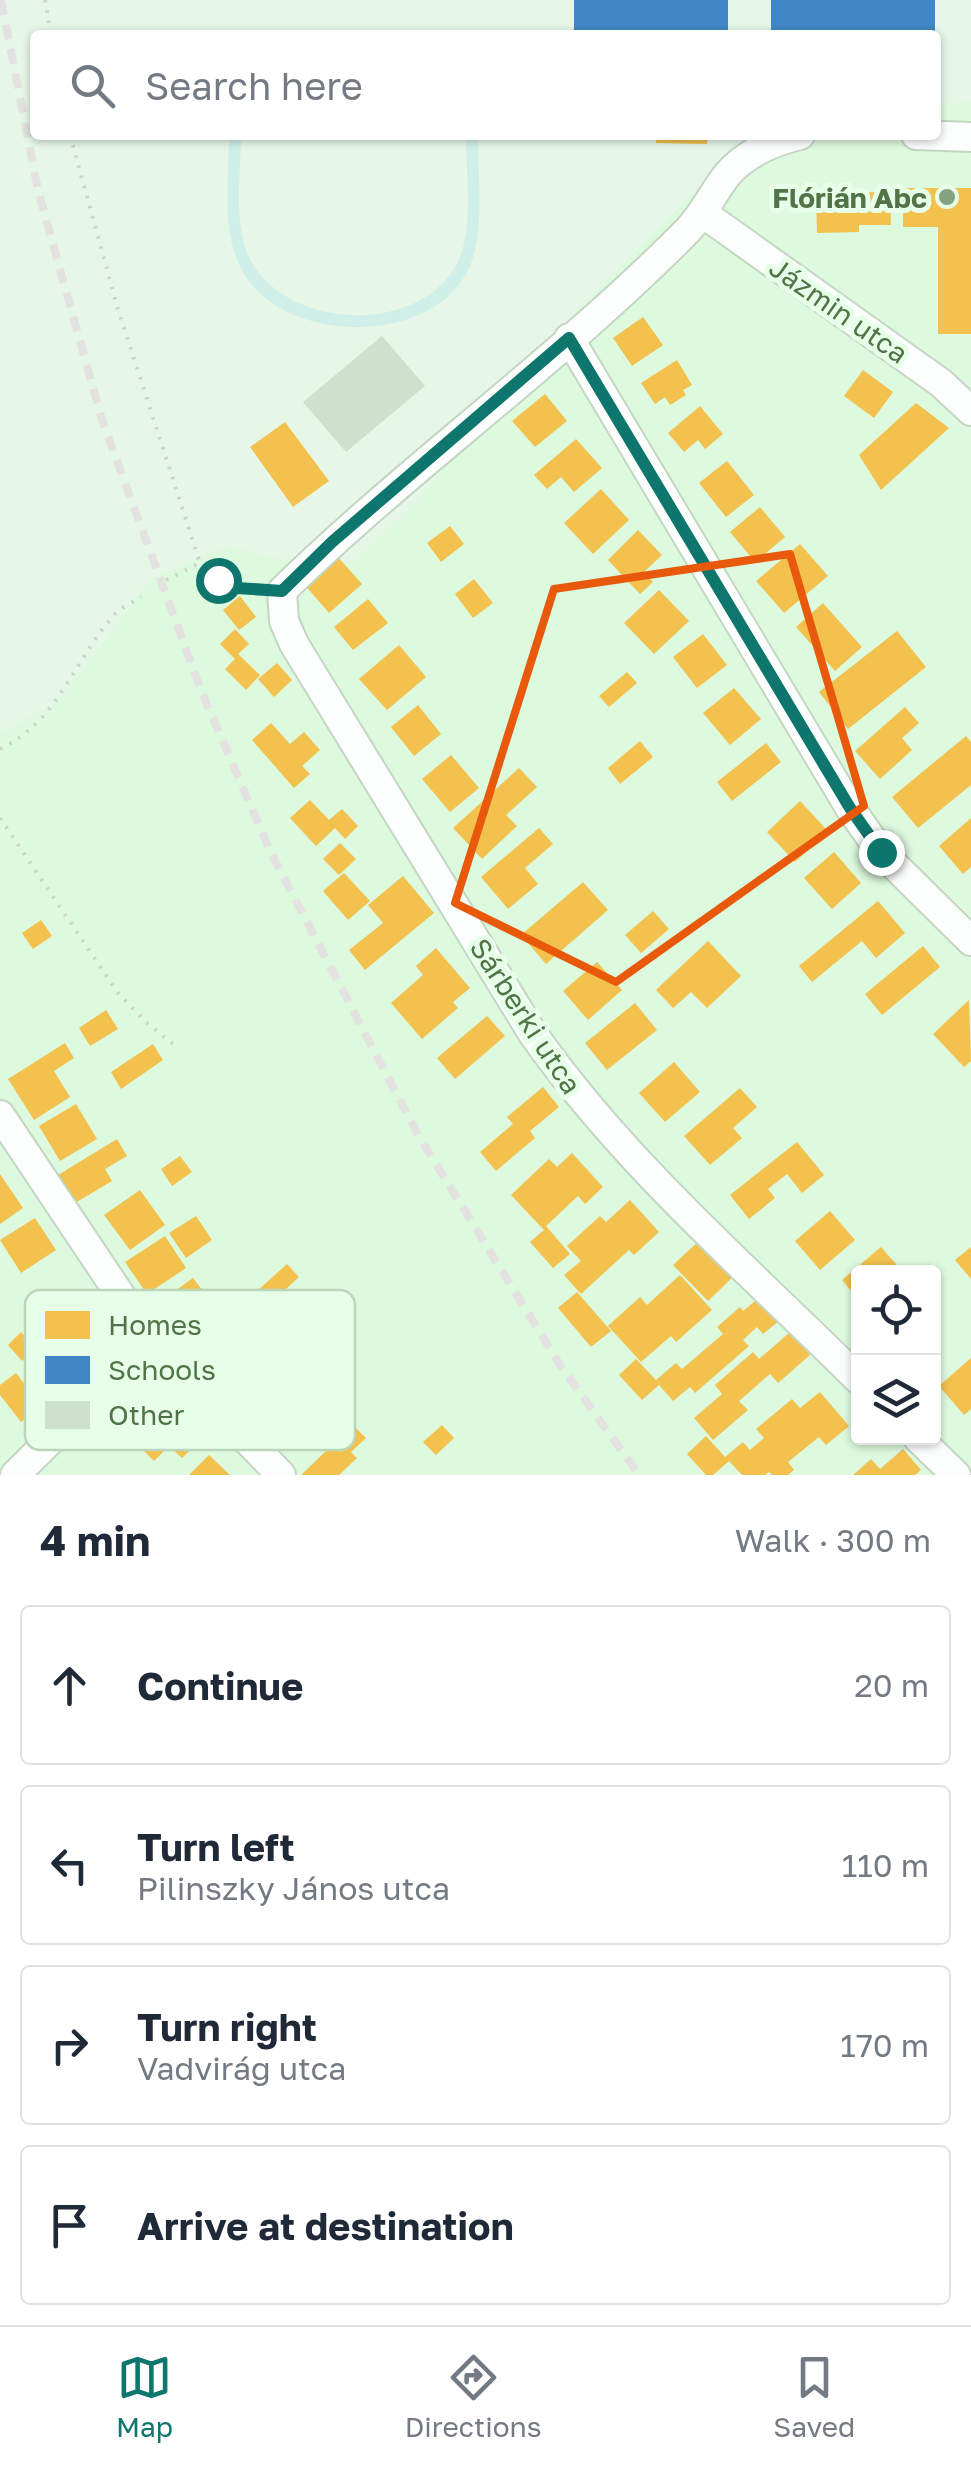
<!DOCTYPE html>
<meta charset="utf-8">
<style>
:root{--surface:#fff;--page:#f2f2f3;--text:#1f2937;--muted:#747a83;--line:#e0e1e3;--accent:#0f766e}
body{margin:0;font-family:"Golos Text",sans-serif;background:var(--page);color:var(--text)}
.controls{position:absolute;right:30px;bottom:30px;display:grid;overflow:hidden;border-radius:10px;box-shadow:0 2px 8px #0004}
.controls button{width:90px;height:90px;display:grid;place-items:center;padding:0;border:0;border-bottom:2px solid var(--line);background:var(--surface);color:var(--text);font:50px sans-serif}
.stop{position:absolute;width:30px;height:30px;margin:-22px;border:8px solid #0f766e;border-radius:50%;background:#fff}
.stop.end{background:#0f766e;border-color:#fff;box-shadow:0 2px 10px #0008}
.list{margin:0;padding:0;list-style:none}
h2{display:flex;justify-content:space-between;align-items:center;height:130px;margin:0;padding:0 40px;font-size:42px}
h2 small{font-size:32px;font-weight:400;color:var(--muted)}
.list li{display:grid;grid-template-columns:65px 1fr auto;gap:30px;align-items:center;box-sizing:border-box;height:160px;margin:0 20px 20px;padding:0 20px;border:2px solid var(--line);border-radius:10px}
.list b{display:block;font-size:38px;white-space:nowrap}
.list p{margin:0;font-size:32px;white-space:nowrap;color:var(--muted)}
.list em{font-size:32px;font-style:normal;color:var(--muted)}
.icon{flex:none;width:55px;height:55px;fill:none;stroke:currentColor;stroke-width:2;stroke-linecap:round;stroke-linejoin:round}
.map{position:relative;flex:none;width:971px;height:1475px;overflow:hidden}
.search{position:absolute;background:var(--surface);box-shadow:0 2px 8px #0004;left:30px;right:30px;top:30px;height:110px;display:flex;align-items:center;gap:25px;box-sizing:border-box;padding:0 35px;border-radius:10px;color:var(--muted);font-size:38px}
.sheet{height:850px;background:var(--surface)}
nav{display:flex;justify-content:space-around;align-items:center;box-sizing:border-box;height:140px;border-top:2px solid var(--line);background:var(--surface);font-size:28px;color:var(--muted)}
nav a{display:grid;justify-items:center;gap:5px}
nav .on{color:var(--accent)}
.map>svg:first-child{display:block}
.residential{fill:#ddf9de;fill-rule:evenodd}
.green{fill:#d1efe9}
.homes{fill:#f2c14e}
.schools{fill:#3f88c5}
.building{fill:#cee1cc}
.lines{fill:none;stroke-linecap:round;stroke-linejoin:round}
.minor-casing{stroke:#c4d6c3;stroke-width:32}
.path{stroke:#cad7c8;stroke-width:4;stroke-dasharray:2.5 8;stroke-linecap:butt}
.minor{stroke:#fbfefc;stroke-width:28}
.rail{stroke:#e3e2e0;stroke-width:8;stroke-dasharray:15 10;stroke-linecap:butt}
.route{stroke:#0f766e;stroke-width:12}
.marked{fill:none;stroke:#e8590c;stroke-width:8;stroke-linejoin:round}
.poi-dot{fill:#84a27f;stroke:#e7ffe8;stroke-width:4}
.labels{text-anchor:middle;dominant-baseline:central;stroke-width:10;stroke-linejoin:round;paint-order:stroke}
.poi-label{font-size:28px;font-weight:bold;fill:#507447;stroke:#e7ffe8;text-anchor:end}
.street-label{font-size:28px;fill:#507447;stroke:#e7ffe8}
.key{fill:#e7ffe8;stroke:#bad5b8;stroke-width:2.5}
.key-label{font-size:28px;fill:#507447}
</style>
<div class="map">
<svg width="971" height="1475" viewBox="0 0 971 1475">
<rect width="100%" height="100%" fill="#e6f7e8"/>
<path class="residential" d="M971 102V1475H0V733L58 702 150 580 227 546 302 565 354 561 415 503 562 326 751 135H936V105ZM858 1272H934V1438H858Z"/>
<path class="green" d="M229 135H241C241 173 233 222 249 257 285 332 427 337 460 257 473 225 466 171 466 135H478C478 174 484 220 473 258 446 343 303 347 251 284 218 243 229 183 229 135Z"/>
<path class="homes" d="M656 135H708L707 144 656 143Z
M903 188H971V334H938V227H903Z
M890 192 891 225H859V232L817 233 816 193Z
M643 317 663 345 632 366 613 338Z
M677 360 692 385 683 390 686 395 670 405 665 397 655 404 641 383Z
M863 370 893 392 874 418 844 396Z
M545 394 567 421 535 447 512 421Z
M916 403 949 428 881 490 859 455Z
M700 406 723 434 705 449 698 440 684 452 668 433Z
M285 422 329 481 293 507 250 447Z
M576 439 602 468 574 492 561 477 547 489 534 475Z
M727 461 754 495 726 517 699 483Z
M601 489 629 520 593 554 564 523Z
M760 507 785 537 755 562 730 532Z
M450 526 464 544 441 562 427 543Z
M638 530 662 555 644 572 653 582 640 594 608 560Z
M800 544 828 576 784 613 756 581Z
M335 554 362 584 329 613 303 583Z
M474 579 493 603 473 618 455 594Z
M659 590 689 621 654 654 624 623Z
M240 596 256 617 239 630 223 610Z
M368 599 388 623 353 650 334 627Z
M823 603 862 647 835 671 796 627Z
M235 629 249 644 238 654 260 675 246 690 225 669 235 659 220 644Z
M897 631 926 667 848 729 819 692Z
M703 634 727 665 697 688 673 657Z
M399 645 426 677 387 710 359 679Z
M277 663 292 680 274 697 258 679Z
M627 672 637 683 609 707 599 696Z
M734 688 761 719 730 745 703 713Z
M418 705 441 734 414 756 391 727Z
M905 707 919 723 902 738 912 750 880 779 855 751Z
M271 723 290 744 304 732 320 750 302 766 310 774 294 788 252 740Z
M966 736 971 742V785L918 828 892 797Z
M640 741 653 757 620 784 608 768Z
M766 743 781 762 732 801 717 782Z
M451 755 479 788 450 812 422 779Z
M519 768 537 787 506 815 517 826 482 859 453 828Z
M310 800 329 820 342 809 358 826 345 839 335 828 316 846 290 818Z
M800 801 828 831 795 862 767 832Z
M971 818V867L963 874 939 846Z
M539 828 553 844 525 868 538 884 508 909 481 877Z
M340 843 356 859 339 875 323 859Z
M834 852 861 883 832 909 804 878Z
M344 873 370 901 348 920 323 891Z
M403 876 434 913 365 970 349 950 383 923 368 905Z
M583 882 608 910 546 964 521 935Z
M878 901 905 933 876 958 862 941 812 982 799 966Z
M653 911 669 929 641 953 625 935Z
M41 920 52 936 33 949 22 933Z
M708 941 741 976 707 1008 691 992 673 1008 656 990Z
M923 946 940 967 882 1015 865 994Z
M436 948 470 988 453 1002 458 1008 422 1039 391 1003 423 975 416 966Z
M597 962 622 990 588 1020 563 991Z
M969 1000 971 1061 964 1067 933 1034Z
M635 1003 657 1030 607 1070 585 1043Z
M106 1010 118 1029 90 1046 79 1028Z
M487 1016 505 1036 455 1079 437 1058Z
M65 1043 74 1058 54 1071 70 1097 34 1120 8 1079Z
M153 1044 163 1060 121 1089 111 1072Z
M674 1062 700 1092 665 1122 639 1093Z
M543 1087 559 1107 530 1131 535 1138 496 1171 480 1152 513 1124 507 1117Z
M740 1088 757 1107 733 1128 742 1138 710 1165 684 1136Z
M76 1104 97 1139 60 1161 39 1126Z
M117 1139 127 1156 105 1169 112 1181 75 1203 58 1175Z
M797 1142 824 1175 802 1193 787 1174 768 1189 775 1198 749 1219 730 1195Z
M572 1153 603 1187 585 1204 578 1196 546 1226 570 1254 553 1268 530 1242 544 1230 511 1195 549 1159 557 1167Z
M180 1156 192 1172 172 1186 161 1169Z
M0 1174 23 1208 0 1224Z
M140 1190 165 1225 130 1250 104 1215Z
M630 1200 659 1232 634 1255 629 1250 581 1294 564 1275 581 1261 567 1246 600 1216 606 1222Z
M830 1211 855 1240 820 1270 795 1241Z
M196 1216 212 1240 186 1258 169 1233Z
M35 1218 56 1250 21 1273 0 1240Z
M165 1236 186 1268 147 1294 125 1262Z
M702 1238 736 1274 708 1301 673 1265Z
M881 1247 903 1272H858V1299L842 1280Z
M971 1247V1279L955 1260Z
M287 1264 299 1277 260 1313 247 1300Z
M680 1275 712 1310 676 1342 671 1336 641 1362 608 1326 640 1297 647 1305Z
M193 1278 207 1296 184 1313 197 1332 173 1349 146 1312Z
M577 1292 611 1331 591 1347 558 1308Z
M760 1297 780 1320 763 1334 757 1327 743 1340 749 1346 695 1393 690 1387 673 1401 659 1385 642 1400 619 1375 636 1359 656 1380 676 1363 682 1369 723 1334 717 1327 740 1307 743 1311Z
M21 1332 36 1349 22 1361 8 1345Z
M790 1332 810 1355 778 1383 770 1374 739 1401 748 1410 713 1440 694 1418 722 1394 715 1385 753 1352 759 1359Z
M971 1358V1409L964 1415 939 1386Z
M16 1373 42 1406 21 1422 0 1395V1385Z
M820 1392 849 1426 826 1445 819 1437 788 1462 794 1470 788 1475H772L769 1472 765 1475H742L729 1461 713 1475H706L687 1454 706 1436 725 1457 743 1442 750 1450 764 1438 756 1429 792 1399 800 1408Z
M181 1408 207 1434 182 1458 169 1446 154 1461 141 1448Z
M353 1425 366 1438 351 1452 357 1458 339 1475H301Z
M442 1425 454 1438 436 1455 423 1442Z
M903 1449 921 1470 915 1475H853L871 1459 880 1469Z
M209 1455 230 1475H189Z"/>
<path class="schools" d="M574 0H728V35H574Z
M771 0H935V35H771Z"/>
<path class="building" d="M382 336 425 386 346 452 303 402Z"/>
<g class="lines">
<defs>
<path id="minor" d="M800 135C774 141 744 154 727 175 713 193 704 213 688 230 561 359 411 465 282 591L284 621 294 644 533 1034C624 1163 746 1268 858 1379
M916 135 971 137
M704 214 941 383 971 411
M569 338 850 808 881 852 971 941
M0 1115 151 1341 281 1475
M918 1438 956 1475
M15 1475 151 1341"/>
</defs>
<use href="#minor" class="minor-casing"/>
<path class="path" d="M45 0 51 35
M70 135 117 306 200 563C218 580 232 588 257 590
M166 580 200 563
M0 749C59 721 74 659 115 614 122 607 133 602 141 597
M0 818 118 993 146 1022 179 1049"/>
<use href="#minor" class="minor"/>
<path class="rail" d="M1 0 38 190 102 420 202 693 272 855 418 1135 560 1365 639 1475"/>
</g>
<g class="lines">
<path class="route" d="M218 580 237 588 282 591 332 542 569 338 850 808 881 852"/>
</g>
<path class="marked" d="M790 554 864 806 616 982 455 903 554 589Z"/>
<circle class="poi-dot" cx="947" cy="197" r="10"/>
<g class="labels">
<g class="poi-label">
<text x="927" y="197">Flórián Abc</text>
</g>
<g class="street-label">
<text transform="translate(839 310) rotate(35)">Jázmin utca</text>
<text transform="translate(526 1016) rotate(57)">Sárberki utca</text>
</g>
</g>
<rect x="25" y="1290" width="330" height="160" rx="15" class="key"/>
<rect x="45" y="1311" width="45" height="28" fill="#f2c14e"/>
<rect x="45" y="1356" width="45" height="28" fill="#3f88c5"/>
<rect x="45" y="1401" width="45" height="28" fill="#cee1cc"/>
<g class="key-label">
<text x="108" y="1335">Homes</text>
<text x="108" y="1380">Schools</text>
<text x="108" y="1425">Other</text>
</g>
</svg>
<div class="controls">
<button><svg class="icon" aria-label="locate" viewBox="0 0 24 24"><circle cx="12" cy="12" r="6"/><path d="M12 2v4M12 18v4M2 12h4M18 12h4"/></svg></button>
<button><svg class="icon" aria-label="layers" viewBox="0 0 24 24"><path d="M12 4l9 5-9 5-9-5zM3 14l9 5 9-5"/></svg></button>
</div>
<div class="stop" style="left:218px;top:580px"></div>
<div class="stop end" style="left:881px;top:852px"></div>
<div class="search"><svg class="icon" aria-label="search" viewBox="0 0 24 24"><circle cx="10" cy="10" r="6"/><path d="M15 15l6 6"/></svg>Search here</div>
</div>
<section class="sheet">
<h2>4 min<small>Walk · 300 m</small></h2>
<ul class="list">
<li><svg class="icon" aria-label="ahead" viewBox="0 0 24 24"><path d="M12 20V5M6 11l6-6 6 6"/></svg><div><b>Continue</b></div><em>20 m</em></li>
<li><svg class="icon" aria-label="left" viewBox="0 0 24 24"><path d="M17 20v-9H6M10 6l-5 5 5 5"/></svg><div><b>Turn left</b><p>Pilinszky János utca</p></div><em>110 m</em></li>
<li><svg class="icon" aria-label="right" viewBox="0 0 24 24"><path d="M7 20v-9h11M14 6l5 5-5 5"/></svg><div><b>Turn right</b><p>Vadvirág utca</p></div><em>170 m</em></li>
<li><svg class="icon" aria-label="arrive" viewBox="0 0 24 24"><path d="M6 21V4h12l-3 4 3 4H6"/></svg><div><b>Arrive at destination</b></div></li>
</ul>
</section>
<nav>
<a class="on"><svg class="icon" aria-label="map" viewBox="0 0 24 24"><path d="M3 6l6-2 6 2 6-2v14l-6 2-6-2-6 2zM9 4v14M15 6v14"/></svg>Map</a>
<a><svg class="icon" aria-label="directions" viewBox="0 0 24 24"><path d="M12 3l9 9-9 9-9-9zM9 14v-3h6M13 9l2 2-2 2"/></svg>Directions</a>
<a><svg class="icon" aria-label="saved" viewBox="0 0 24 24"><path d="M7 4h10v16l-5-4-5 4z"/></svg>Saved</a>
</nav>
